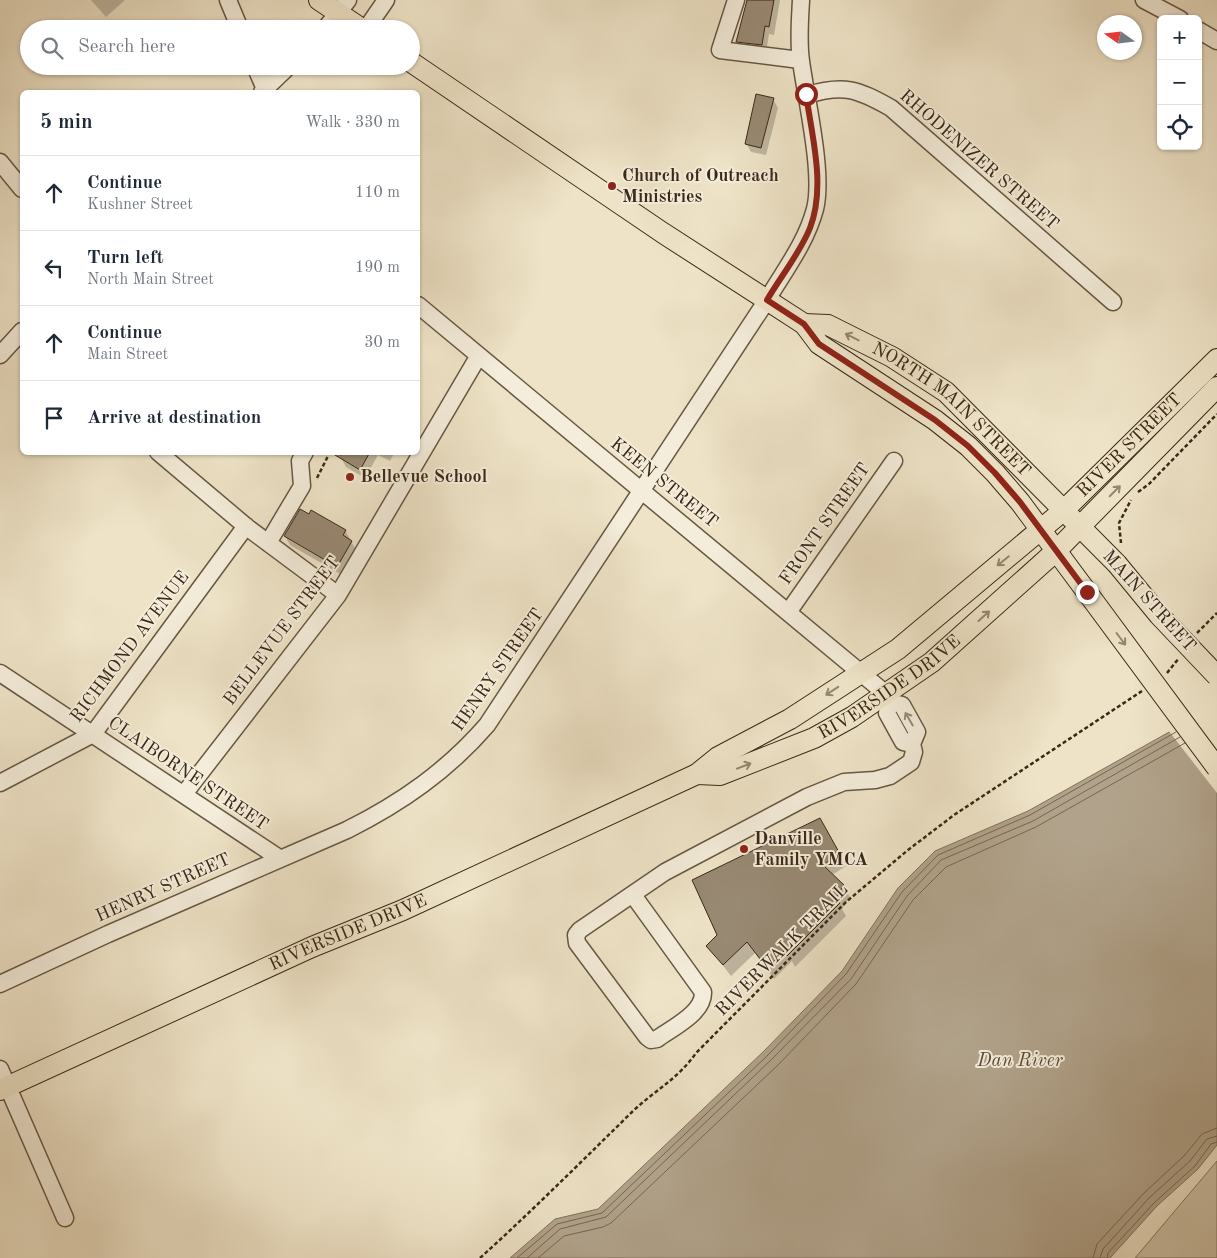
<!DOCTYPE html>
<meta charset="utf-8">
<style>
:root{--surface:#fff;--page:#f2f2f3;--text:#1f2937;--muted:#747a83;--line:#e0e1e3}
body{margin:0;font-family:"Old Standard TT",serif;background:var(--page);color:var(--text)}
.controls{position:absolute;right:15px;top:15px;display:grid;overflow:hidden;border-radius:8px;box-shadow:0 1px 4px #0004}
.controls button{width:45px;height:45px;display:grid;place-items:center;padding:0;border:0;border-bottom:1px solid var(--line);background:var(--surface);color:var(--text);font:25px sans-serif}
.compass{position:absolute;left:1097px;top:15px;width:45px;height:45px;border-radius:50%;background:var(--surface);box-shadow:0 1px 4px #0004;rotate:284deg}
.stop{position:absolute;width:15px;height:15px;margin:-11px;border:4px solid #8f2418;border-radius:50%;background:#fff}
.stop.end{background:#8f2418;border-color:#fff;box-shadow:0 1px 5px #0008}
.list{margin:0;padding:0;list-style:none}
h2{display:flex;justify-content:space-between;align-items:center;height:65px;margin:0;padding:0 20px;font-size:21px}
h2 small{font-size:16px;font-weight:400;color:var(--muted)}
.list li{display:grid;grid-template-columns:32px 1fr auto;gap:15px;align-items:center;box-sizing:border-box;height:75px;padding:0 20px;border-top:1px solid var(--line)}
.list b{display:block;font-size:19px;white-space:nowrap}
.list p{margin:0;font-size:16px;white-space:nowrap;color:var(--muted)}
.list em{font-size:16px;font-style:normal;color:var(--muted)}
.icon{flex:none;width:28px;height:28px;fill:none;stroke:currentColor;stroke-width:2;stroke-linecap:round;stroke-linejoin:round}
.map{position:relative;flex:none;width:1217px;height:1258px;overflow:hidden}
.search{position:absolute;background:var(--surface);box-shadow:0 1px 4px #0004;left:20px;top:20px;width:400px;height:55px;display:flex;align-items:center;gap:12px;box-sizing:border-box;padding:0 18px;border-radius:28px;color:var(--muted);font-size:19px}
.panel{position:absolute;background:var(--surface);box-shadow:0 1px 4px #0004;left:20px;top:90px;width:400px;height:365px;border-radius:8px}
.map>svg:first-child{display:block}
.green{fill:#cfc3a9;stroke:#847660}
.water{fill:#b1a38b;stroke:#81725d}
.pier{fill:#eee3c7}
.shadow{fill:#0003}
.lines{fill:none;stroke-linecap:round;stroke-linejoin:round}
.shore{stroke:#766651;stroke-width:1}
.building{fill:#988973;stroke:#3a2817}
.minor-casing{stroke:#675743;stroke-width:19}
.major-casing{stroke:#3a2817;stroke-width:22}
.path{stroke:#3a2817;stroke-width:2.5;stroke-dasharray:4 2.5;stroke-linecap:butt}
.minor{stroke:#f4eddb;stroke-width:16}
.major{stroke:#eee3c7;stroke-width:20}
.major-bridge-casing{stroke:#3a2817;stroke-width:22;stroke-linecap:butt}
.major-bridge{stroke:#eee3c7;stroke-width:20}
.oneway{stroke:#94866f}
.oneway2{stroke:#978a79}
.route{stroke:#8f2418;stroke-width:6}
.poi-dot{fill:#8f2418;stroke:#f4eddb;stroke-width:2}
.labels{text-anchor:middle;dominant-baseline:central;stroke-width:4;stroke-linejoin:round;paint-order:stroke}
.street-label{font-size:18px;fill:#3a2817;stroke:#f4eddb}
.poi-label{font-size:18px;font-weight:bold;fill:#3a2817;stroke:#f4eddb;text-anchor:start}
.water-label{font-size:19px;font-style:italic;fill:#5e4d3a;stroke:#f4eddb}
</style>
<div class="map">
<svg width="1217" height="1258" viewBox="0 0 1217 1258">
<rect width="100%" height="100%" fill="#eee3c7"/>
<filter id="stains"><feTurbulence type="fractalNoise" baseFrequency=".004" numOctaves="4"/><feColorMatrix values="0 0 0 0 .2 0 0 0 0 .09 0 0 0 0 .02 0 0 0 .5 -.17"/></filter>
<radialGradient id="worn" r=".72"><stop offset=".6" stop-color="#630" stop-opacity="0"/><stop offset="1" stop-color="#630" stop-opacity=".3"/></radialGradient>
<path class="green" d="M1217 1161V1258H1135Z"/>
<path class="water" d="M1217 678V1145L1198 1169 1157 1206 1110 1258H510L555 1219 598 1209 764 1051 842 971 898 888 935 851 1028 811 1171 731Z"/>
<path class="pier" d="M1217 676V793L1168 730 1203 686Z"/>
<path class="shadow" d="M91 0H125L106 17Z
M748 0H780L774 35 769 34 766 53 743 50 738 42Z
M773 99 778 108 766 155 751 152 746 143Z
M344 452H395L390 461 378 455 365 478 346 467 341 458Z
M345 530 356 550 342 575 290 545 285 536Z
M819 820 846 866 832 875 843 886 850 897 842 909 846 916 795 967 792 961 774 979 755 953 731 976 708 946Z"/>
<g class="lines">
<path class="shore" d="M517 1258 557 1224 602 1213 768 1055 846 974 902 892 938 855 1030 815 1176 732
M527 1258 560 1229 606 1217 772 1059 851 979 907 896 941 860 1033 821 1180 737
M538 1258 564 1236 603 1227 611 1223 778 1065 856 984 913 900 946 867 1036 827 1185 743
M1093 1258 1097 1244 1144 1193 1184 1156 1202 1134 1217 1128
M1100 1258 1103 1249 1149 1198 1190 1161 1207 1139 1217 1136
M1107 1258 1108 1253 1154 1203 1195 1166 1211 1144 1217 1142"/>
</g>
<path class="building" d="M747 0H774L769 27 765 26 762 45 736 42Z
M756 94 774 98 761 148 745 144Z
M330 452H370L360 470Z
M300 509 309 514 311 510 346 530 343 535 352 541 337 567 284 536Z
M820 818 840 854 823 865 844 885 835 899 840 903 787 956 784 951 767 968 747 942 723 965 706 946 717 935 692 880Z"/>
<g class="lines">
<defs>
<path id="minor" d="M228 0 240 29
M736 0 720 50 800 60
M1144 0 1180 19
M325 29 348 0
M366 29 386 0
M1198 30 1217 41
M255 66 265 89
M262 92 289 66
M807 95C844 84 857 89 891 108L1113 302
M0 162 22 189
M418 305 885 693 890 702 887 713 903 742 912 744
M0 355 22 331
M158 452 248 528 338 595
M268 543 302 486 300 461 305 452
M789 611 894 461
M0 673 279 858
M0 783 93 734 246 526
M184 794 338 595 478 357
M633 895 703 992C704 1013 672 1028 657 1039L651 1040 647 1037 577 943 576 935 580 930 665 872 807 797 844 782 875 780 890 776 911 762 914 752 912 744 917 732 902 705 890 702
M0 984 108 934 347 830C401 803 447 771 487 725L767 300C784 271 806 243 815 209 824 174 806 99 801 61 798 41 800 20 801 0
M0 1069 65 1218"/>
<g id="major">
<path d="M319 0 362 29"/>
<path d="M411 62 663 233 804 324 819 344 935 420 968 446 995 473 1020 502 1092 599"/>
<path id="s1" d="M804 324 828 325 892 357 946 392 1117 564"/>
<path id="s2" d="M697 774 720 775 814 738 852 717 932 662 1056 551 1217 387"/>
<path id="s3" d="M0 1090 312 947 403 910 697 774 718 757 790 719 898 649 1064 510 1217 359"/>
</g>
</defs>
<use href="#minor" class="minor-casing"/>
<use href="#major" class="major-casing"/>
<path class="path" d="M339 452 342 455
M317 478 330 452
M1138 492 1149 484 1217 414
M1121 543 1119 523 1131 500
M1197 633 1217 613
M1167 673 1179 658
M480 1258C532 1211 582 1161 632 1112 655 1090 677 1080 696 1053L846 902 908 850 954 815 1142 691"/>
<use href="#minor" class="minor"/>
<use href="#major" class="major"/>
<defs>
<path id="major-bridge" d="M1117 564 1159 615 1217 676
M1092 599 1217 768"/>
</defs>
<use href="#major-bridge" class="major-bridge-casing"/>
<use href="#major-bridge" class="major-bridge"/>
</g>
<defs><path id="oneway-shaft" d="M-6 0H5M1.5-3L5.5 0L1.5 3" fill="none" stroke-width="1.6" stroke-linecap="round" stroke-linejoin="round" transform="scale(1.25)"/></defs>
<g class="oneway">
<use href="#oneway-shaft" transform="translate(852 337) rotate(-153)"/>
<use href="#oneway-shaft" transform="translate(1115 491) rotate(-45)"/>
<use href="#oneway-shaft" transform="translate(1003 561) rotate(141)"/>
<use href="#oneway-shaft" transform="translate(984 616) rotate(-42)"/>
<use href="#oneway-shaft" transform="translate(1121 639) rotate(53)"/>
<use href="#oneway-shaft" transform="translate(832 691) rotate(147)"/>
<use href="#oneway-shaft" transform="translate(744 766) rotate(-21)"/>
</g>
<use class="oneway2" href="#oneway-shaft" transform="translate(909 719) rotate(-120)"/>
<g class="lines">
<path class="route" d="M806 94C812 137 826 186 810 228 800 253 781 276 767 300L804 324 819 344 935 420 968 446 995 473 1020 502 1087 592"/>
</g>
<g class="poi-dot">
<circle cx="612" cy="186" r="5"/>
<circle cx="350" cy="477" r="5"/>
<circle cx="744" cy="849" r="5"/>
</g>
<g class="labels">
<g class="street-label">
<text transform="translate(979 160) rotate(41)">RHODENIZER STREET</text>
<text stroke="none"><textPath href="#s1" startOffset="175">NORTH MAIN STREET</textPath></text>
<text stroke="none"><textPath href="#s3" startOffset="1311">RIVER STREET</textPath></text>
<text transform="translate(664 483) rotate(39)">KEEN STREET</text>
<text transform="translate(825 524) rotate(-55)">FRONT STREET</text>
<text transform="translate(1149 601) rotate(48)">MAIN STREET</text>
<text transform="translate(282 631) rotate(-53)">BELLEVUE STREET</text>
<text transform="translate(130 647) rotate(-53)">RICHMOND AVENUE</text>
<text transform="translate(498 670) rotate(-55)">HENRY STREET</text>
<text stroke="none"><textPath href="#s2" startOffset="215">RIVERSIDE DRIVE</textPath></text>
<text transform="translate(188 774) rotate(34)">CLAIBORNE STREET</text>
<text transform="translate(163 888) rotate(-24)">HENRY STREET</text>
<text stroke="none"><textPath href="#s3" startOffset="382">RIVERSIDE DRIVE</textPath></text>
<text transform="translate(782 950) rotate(-45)">RIVERWALK TRAIL</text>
</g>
<g class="poi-label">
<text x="622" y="176">Church of Outreach<tspan x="622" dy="21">Ministries</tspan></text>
<text x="360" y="477">Bellevue School</text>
<text x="754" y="839">Danville<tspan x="754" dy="21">Family YMCA</tspan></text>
</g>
<g class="water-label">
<text x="1020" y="1061">Dan River</text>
</g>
</g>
<rect width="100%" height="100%" filter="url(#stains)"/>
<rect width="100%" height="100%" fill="url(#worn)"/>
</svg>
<div class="controls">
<button>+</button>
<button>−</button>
<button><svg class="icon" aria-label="locate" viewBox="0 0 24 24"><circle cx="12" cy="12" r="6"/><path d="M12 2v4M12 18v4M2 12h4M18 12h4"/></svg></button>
</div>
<svg class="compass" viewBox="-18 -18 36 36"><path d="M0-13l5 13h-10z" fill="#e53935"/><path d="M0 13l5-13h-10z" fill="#747a83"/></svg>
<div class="stop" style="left:806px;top:94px"></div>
<div class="stop end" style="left:1087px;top:592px"></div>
<div class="search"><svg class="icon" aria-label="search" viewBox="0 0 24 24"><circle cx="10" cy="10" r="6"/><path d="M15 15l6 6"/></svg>Search here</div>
<section class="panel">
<h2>5 min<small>Walk · 330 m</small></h2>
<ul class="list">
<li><svg class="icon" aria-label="ahead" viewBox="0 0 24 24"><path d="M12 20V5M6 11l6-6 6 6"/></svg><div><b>Continue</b><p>Kushner Street</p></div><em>110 m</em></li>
<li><svg class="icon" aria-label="left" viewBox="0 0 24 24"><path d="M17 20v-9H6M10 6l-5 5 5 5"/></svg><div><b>Turn left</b><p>North Main Street</p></div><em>190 m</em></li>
<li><svg class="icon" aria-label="ahead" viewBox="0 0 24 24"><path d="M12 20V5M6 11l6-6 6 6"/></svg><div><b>Continue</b><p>Main Street</p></div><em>30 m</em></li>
<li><svg class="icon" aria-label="arrive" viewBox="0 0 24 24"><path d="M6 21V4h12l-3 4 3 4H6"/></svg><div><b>Arrive at destination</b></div></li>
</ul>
</section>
</div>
